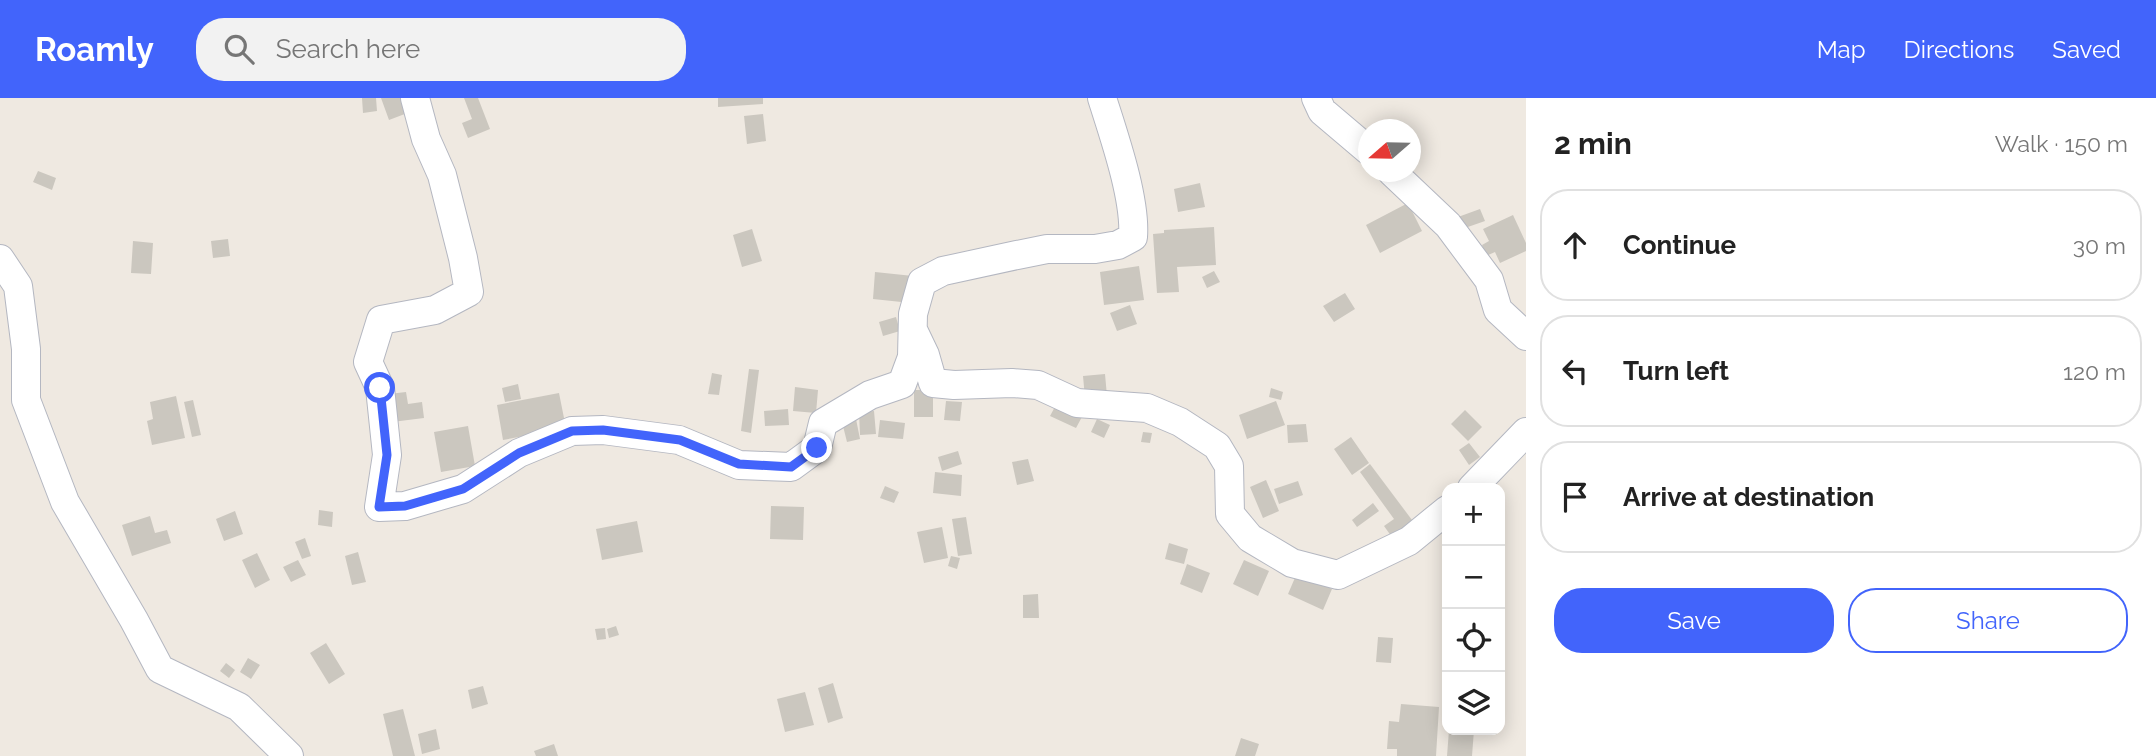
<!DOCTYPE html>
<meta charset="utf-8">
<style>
:root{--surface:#fff;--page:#f2f2f2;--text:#222;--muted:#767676;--line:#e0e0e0;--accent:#4264fb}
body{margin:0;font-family:Raleway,sans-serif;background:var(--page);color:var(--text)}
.controls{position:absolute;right:21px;bottom:21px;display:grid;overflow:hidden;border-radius:14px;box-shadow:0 4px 18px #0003}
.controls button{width:63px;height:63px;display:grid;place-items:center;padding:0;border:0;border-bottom:2px solid var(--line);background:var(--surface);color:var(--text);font:35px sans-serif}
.compass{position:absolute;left:1358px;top:21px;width:63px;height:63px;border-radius:50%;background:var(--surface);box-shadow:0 4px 18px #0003;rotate:250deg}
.stop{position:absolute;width:21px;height:21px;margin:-16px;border:5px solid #4264fb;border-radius:50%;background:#fff}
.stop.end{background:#4264fb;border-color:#fff;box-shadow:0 2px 7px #0008}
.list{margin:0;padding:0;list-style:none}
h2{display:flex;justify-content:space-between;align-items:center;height:91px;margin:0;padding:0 28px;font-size:30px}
h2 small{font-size:23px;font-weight:400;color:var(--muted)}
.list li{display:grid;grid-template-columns:46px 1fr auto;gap:21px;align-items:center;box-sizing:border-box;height:112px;margin:0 14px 14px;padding:0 14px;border:2px solid var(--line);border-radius:28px}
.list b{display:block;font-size:26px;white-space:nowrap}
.list em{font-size:23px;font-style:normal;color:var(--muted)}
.actions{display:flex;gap:14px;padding:21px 28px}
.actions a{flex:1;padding:16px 0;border:2px solid var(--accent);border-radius:28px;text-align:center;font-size:24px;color:var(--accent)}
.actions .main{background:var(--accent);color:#fff}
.icon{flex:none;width:38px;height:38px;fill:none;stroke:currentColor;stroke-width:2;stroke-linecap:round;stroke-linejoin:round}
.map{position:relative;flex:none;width:1526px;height:658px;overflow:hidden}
header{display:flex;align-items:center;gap:42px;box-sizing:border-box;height:98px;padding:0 35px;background:var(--accent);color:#fff}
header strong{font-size:33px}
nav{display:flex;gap:38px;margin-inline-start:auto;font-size:24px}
.search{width:490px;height:63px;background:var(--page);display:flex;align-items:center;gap:18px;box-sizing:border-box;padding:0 24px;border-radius:28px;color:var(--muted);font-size:26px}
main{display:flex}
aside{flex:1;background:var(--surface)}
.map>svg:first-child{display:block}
.building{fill:#cbc7bf}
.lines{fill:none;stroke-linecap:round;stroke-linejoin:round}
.minor-casing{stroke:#b4b7c1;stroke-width:30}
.minor{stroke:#fff;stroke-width:28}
.route{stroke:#4264fb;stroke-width:9}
</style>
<header>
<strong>Roamly</strong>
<div class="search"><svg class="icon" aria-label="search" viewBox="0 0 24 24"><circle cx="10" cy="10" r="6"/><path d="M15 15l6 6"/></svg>Search here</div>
<nav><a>Map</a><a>Directions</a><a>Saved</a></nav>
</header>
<main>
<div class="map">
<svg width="1526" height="658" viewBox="0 0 1526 658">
<rect width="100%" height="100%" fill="#efe9e1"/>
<path class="building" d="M362 0H376L377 13 363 15Z
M381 0H405L410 14 389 22Z
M464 0H478L490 31 468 40 462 25 472 21Z
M718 0H763V6L718 9Z
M763 16 766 43 747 46 744 18Z
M38 73 56 80 52 92 33 84Z
M1200 85 1205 109 1178 114 1174 91Z
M1408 105 1422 133 1380 155 1366 127Z
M1480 111 1485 123 1462 131 1458 119Z
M1513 117 1526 145V153L1500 165 1495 154 1486 158 1482 147 1489 143 1483 131Z
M1214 129 1216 167 1177 169 1179 194 1157 195 1153 136 1164 135V132Z
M752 131 762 163 742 169 733 137Z
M228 141 230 158 213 160 211 143Z
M133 143 153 145 151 176 131 175Z
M1139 168 1144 202 1104 207 1100 174Z
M1214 173 1220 184 1207 190 1202 179Z
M875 174 913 178 911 205 873 201Z
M1345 195 1355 211 1334 224 1323 208Z
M1130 207 1137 226 1117 233 1110 215Z
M896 219 900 233 883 238 879 224Z
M749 271 759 272 751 335 741 333Z
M712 275 722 277 719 297 708 296Z
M1105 276 1107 298 1085 300 1083 278Z
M518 286 521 301 505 304 502 290Z
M795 289 818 292 816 315 793 313Z
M1271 290 1283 294 1281 302 1269 299Z
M914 292H933V319H914Z
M406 294 408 306 422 304 424 320 392 324 389 296Z
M559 295 566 330 503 342 497 307Z
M176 298 185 340 152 347 147 323 153 321 150 304Z
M193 302 201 337 192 339 184 304Z
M946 303 962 304 960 323 944 322Z
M1276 303 1285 327 1247 341 1239 317Z
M1057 305 1083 317 1076 330 1050 318Z
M788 311 789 327 765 328 764 313Z
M1465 312 1482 329 1468 343 1451 326Z
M874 313 876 336 860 337 859 314Z
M856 321 860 341 847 344 842 324Z
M1097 321 1110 327 1104 340 1091 334Z
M880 322 905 325 903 341 878 339Z
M1306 326 1308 344 1288 345 1287 327Z
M468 328 475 368 441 374 434 334Z
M1143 334 1152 335 1150 345 1141 344Z
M1351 339 1369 365 1352 377 1334 351Z
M1469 345 1480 359 1469 367 1459 352Z
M958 353 962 366 942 373 938 359Z
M1028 361 1034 383 1017 387 1012 364Z
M1370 366 1415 426 1394 442 1384 428 1394 421 1360 374Z
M935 374 962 377 961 398 933 395Z
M1266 382 1279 413 1263 420 1250 389Z
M1298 383 1303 397 1279 406 1274 391Z
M885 388 899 394 894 405 880 400Z
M1373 405 1379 413 1357 429 1352 422Z
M771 408 804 409 803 442 770 441Z
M319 412 333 414 332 429 318 427Z
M235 413 243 436 224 443 216 421Z
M150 418 155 435 167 432 171 445 132 458 122 427Z
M966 419 972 456 958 458 952 421Z
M637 423 643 454 602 462 596 431Z
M942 429 948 460 924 465 917 434Z
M305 440 311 458 302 461 295 444Z
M1169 445 1188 451 1184 466 1165 461Z
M358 454 366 484 352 487 345 458Z
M257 455 270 482 255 490 242 462Z
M951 458 960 460 957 471 948 468Z
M298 462 306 477 291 484 283 469Z
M1244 462 1269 473 1258 498 1233 486Z
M1187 466 1210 475 1202 495 1180 486Z
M1297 475 1332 491 1323 512 1288 496Z
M1038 496 1039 520H1023V497Z
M616 528 619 537 609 540 607 531Z
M605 530 606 541 597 542 595 531Z
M1378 539 1393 540 1391 565 1376 564Z
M326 545 345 576 329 586 310 555Z
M248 560 260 567 251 581 240 574Z
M226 565 235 572 229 580 220 573Z
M833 585 843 620 828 625 818 590Z
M483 588 488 606 472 611 468 592Z
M805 594 814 627 785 634 777 601Z
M1401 606 1439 609 1436 658H1397V651H1387L1389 623 1399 624Z
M403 611 415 658H393L383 616Z
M436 631 440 651 422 656 418 636Z
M1449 632H1474L1472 658H1447Z
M1241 640 1259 646 1255 658H1235Z
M554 646 558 658H536L534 653Z"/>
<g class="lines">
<defs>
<path id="minor" d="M415 0 426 41 442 77 463 160 469 194 435 212 381 222 368 264 380 290 387 357 379 409 405 408 463 391 519 355 572 333 603 332 679 342 739 367 791 369 817 350 823 325 870 297 902 286 912 259 913 216 922 184 943 173 1017 157 1047 151H1095L1118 147 1133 139C1136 101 1114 38 1102 0
M1316 0 1322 13 1368 52
M1392 74 1448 127 1489 182 1498 212 1526 238
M0 161 18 188 26 251V302L65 404 134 522 160 571 239 609 289 658
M914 234 925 257 933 285 954 287 1012 285 1038 287 1077 305 1147 310 1180 324 1217 348 1229 368 1230 416 1250 440 1292 465 1338 477 1409 443 1447 412
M1472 390 1526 334"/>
</defs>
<use href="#minor" class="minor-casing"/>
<use href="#minor" class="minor"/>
</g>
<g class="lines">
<path class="route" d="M380 290 387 357 379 409 405 408 463 391 519 355 572 333 603 332 680 342 739 366 791 369 817 350"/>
</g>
</svg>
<div class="controls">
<button>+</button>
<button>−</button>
<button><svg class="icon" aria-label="locate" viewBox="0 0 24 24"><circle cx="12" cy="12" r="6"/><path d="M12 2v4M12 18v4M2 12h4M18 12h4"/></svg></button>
<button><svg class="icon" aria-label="layers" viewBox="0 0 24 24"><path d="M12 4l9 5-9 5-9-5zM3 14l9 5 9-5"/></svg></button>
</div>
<svg class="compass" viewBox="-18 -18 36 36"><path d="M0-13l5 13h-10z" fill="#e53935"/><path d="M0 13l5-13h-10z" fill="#767676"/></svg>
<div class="stop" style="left:380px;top:290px"></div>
<div class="stop end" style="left:817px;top:350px"></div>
</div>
<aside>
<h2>2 min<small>Walk · 150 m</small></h2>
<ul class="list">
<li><svg class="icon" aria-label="ahead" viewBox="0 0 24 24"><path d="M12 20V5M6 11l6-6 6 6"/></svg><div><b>Continue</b></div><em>30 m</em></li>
<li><svg class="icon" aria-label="left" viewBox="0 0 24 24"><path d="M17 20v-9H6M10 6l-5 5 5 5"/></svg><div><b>Turn left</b></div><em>120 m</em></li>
<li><svg class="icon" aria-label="arrive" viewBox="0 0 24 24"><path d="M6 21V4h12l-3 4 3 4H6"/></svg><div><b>Arrive at destination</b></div></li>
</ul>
<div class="actions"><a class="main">Save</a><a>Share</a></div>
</aside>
</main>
